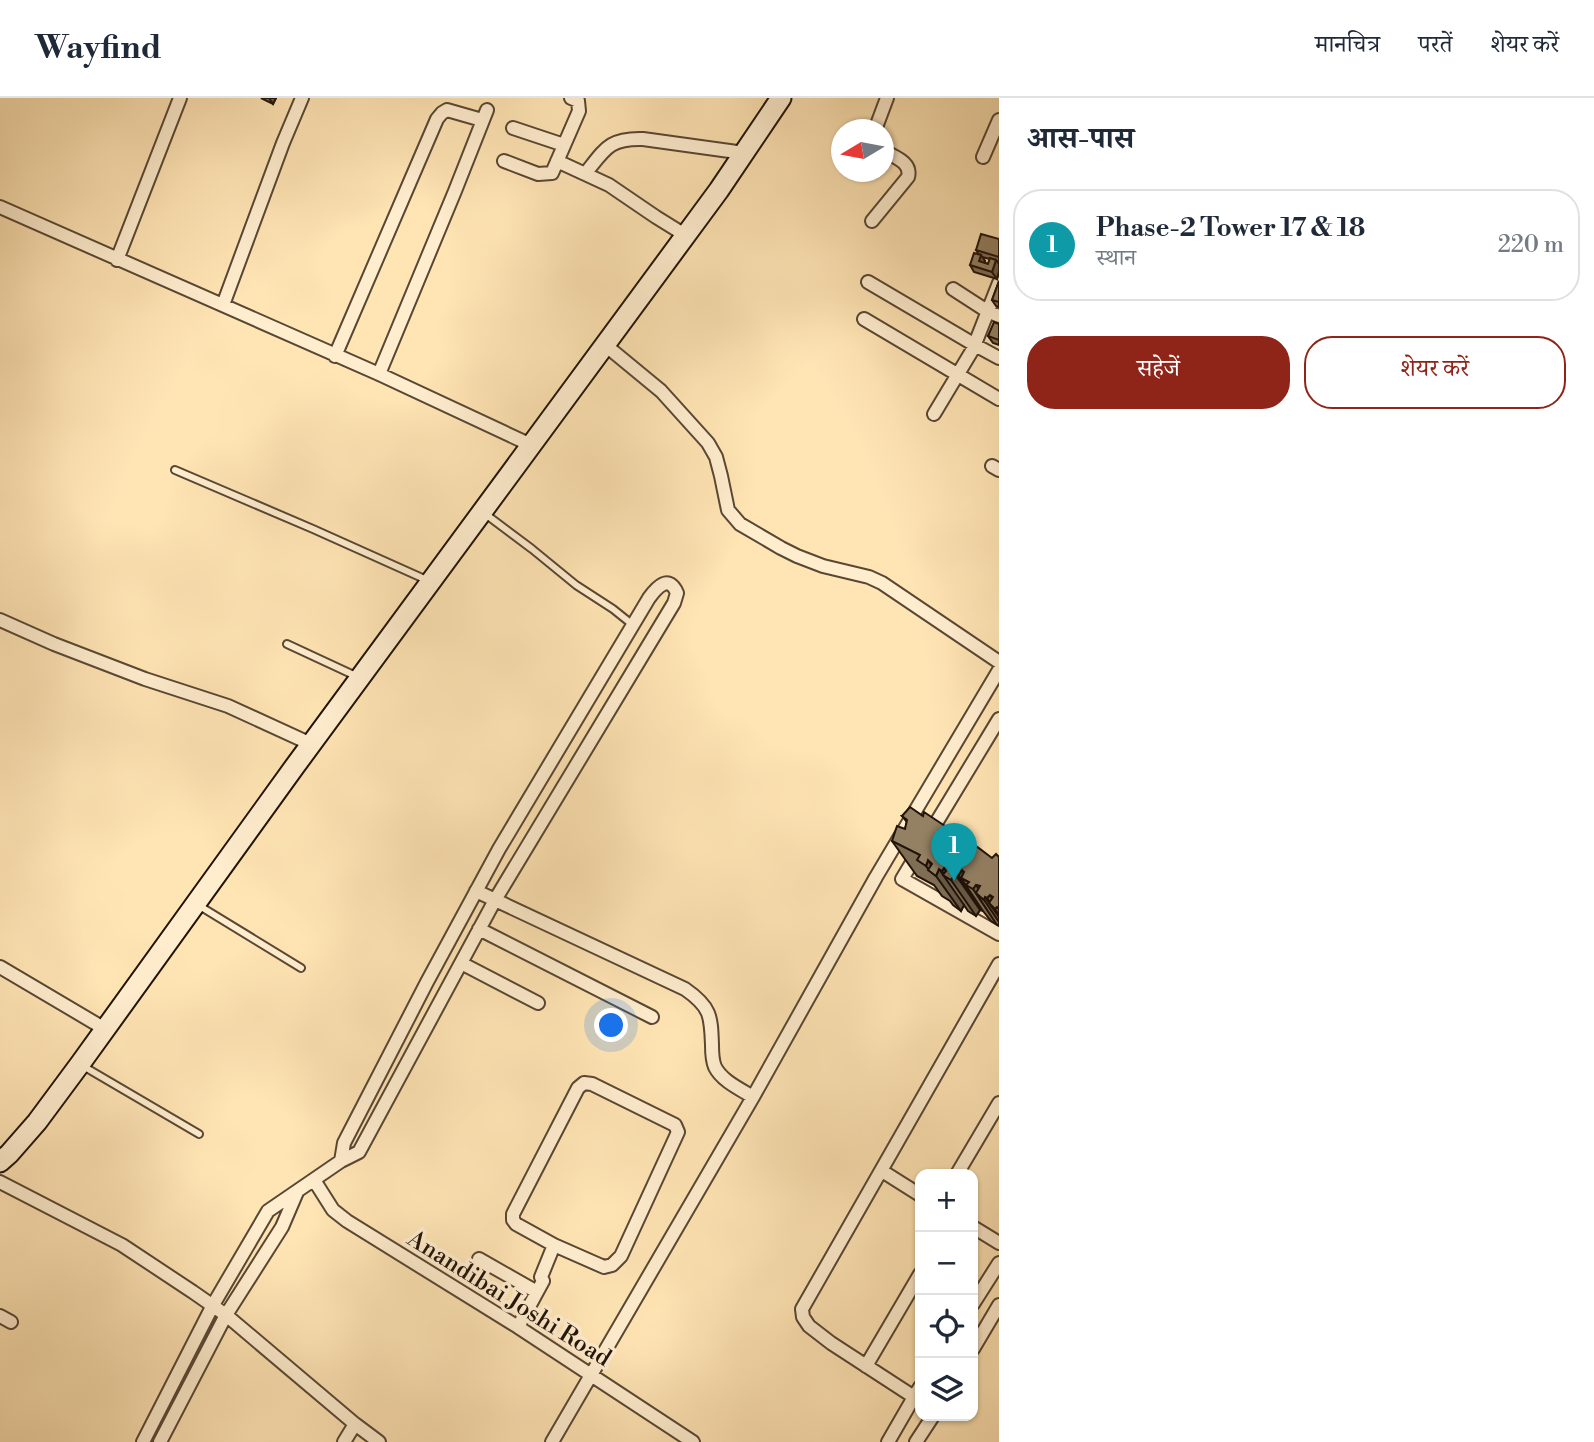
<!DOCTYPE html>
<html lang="hi">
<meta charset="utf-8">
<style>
:root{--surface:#fff;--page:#f2f2f3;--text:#1f2937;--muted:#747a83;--line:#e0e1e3;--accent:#8f2418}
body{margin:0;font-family:"Libre Bodoni","Noto Serif Devanagari",serif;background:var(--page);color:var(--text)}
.controls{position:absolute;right:21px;bottom:21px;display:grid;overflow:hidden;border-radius:14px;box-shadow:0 2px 5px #0004}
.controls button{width:63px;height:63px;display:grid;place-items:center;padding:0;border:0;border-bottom:2px solid var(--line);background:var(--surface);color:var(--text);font:35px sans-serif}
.compass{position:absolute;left:831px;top:21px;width:63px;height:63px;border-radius:50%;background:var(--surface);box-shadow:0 2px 5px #0004;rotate:260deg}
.you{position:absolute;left:612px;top:928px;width:24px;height:24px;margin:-18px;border:5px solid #fff;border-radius:50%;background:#1a73e8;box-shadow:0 0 0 10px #1a73e833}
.badge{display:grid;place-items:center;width:46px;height:46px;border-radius:50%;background:var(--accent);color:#fff;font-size:23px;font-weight:700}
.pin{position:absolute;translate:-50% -58px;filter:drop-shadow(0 2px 4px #0008)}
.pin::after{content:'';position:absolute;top:37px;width:24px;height:21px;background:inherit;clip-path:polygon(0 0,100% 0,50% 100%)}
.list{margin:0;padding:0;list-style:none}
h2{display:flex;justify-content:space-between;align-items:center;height:91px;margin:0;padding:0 28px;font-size:30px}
h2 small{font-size:23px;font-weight:400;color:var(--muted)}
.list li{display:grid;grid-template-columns:46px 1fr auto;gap:21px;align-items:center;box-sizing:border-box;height:112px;margin:0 14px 14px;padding:0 14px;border:2px solid var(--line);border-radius:28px}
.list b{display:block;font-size:26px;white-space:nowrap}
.list p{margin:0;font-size:23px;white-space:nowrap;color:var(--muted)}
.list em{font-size:23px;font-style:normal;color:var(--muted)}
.actions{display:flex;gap:14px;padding:21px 28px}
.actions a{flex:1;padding:16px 0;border:2px solid var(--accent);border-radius:28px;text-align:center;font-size:24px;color:var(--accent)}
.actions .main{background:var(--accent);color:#fff}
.icon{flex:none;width:38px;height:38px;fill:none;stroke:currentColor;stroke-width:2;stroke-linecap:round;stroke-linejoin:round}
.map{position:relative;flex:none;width:999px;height:1344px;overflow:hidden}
header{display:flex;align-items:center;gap:42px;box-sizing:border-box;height:98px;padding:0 35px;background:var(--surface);border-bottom:2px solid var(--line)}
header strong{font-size:33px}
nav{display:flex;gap:38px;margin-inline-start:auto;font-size:24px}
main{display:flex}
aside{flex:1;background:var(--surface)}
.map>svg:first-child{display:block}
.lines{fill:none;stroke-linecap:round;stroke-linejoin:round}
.lane-casing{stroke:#584734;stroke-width:10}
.street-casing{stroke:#584734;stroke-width:16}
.secondary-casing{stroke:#211309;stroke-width:23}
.lane{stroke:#ffedce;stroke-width:6}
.street{stroke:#ffedce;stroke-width:12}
.secondary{stroke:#ffedce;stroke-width:19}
.wall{fill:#7f6e54;stroke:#211309;stroke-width:2;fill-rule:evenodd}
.shaded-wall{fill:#685a45;stroke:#211309;stroke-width:2}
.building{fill:#948062;stroke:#211309;stroke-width:2}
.labels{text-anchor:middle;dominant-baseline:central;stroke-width:7;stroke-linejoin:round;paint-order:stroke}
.street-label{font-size:24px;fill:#211309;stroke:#ffedce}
</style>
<header>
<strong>Wayfind</strong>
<nav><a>मानचित्र</a><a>परतें</a><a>शेयर करें</a></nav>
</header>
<main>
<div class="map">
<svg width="999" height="1344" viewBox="0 0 999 1344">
<rect width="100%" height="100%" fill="#ffe4b4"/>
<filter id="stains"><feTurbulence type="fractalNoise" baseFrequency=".00286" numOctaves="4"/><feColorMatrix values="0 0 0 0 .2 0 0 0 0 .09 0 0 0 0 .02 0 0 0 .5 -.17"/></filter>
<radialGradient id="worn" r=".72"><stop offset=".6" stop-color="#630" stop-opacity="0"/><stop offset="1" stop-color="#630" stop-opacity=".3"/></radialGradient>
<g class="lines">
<defs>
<path id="lane" d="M175 372 313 431 429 483
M484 415 532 451 576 487 613 511 633 527
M287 546 358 579
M198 807 301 870
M83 968 199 1036"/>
<path id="street" d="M513 30 564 47
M875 32 887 0
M983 59 999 22
M504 63 538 76 552 75 579 13 578 3 571 0
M557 63 609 87 656 119 685 137
M585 76C605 51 609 40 643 41L744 55
M0 109 379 276 531 347
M872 123 908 79C912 64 894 59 884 53
M117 162 180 0
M868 184 975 247 999 260
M953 191 987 213 999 218
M223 207 283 45 302 0
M864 221 999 301
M604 246 661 293 708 345 716 359 721 378 728 412 740 426 781 450 797 458 823 468 869 479 882 485 999 564
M335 258 437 21 442 15 447 12 482 22
M379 276 455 93 487 12
M934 316 973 251 999 185
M992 368 999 372
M0 522 54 546 145 581 228 608 311 646
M930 735 999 621
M917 756 902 781 999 836
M476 793 685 891C711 909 711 918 712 947 712 954 712 962 715 969 722 983 740 991 753 999
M479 831 652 919
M461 865 538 905
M0 869 105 931
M584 985 592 986 675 1027 678 1034 621 1158 612 1167 604 1169 554 1147 516 1126 513 1122V1116L578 990Z
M882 1073 920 1097
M957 1076 999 1005
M314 1082 333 1112 347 1123 518 1229 693 1344
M0 1084 122 1147 193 1194 226 1217 355 1326 379 1344
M973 1129 999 1145
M479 1161 537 1194
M973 1206 999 1165
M0 1218 11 1224
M518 1229 543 1183 541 1179 554 1147
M973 1251 999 1207
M866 1268 920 1176
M920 1289 914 1299 831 1245 809 1228 803 1219 802 1211 999 866
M143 1344 213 1207 268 1113 341 1063 359 1054 495 802 674 505 677 495C669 476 657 489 649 500L499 751 427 884 344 1045 341 1063
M160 1344 226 1217 282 1129 297 1094
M344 1344 355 1326
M552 1344 753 999 876 779 999 572
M888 1344 914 1299
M916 1344 933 1318"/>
<path id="secondary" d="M0 1064 9 1056 37 1024 80 966 295 668 719 92 781 0"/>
</defs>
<use href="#lane" class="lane-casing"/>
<use href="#street" class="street-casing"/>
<use href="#secondary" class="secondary-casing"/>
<use href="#lane" class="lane"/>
<use href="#street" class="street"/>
<use href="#secondary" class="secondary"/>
</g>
<path class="wall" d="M261 0H276L273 6Z
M999 141V164L997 163 999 166V173L997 181 974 174 970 167 979 157 976 152ZM982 159 990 161 988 166 985 165V163Z
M999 183V209L996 208 992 202Z
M999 226V247L993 245 988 238Z
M902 718H923L954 734 970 756 992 760 999 759V828L991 823 983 813 980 812 976 818 968 813 964 807 961 813 953 807 950 803 942 798 934 787 917 778 892 743 905 731 907 724Z"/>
<path class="shaded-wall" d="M269 0H276L273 6Z
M981 157 985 163 983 169 979 163Z
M996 162 999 166V173L997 181 992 174Z
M954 734 979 769 956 751 951 739Z
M928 762 937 776 939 771 964 807 961 813 936 778 929 772 926 768Z
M944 770 951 781 955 776 980 812 976 818 951 782 946 779 942 773Z
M962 772 974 789 976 787 999 819V824L984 802 976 795 997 827 973 791 969 784 961 780 983 813 958 778Z
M990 797 999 810 997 809 999 811V817L987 800Z"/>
<path class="building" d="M981 136 999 141V159L976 152Z
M974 155 981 157 979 163 988 166 990 160 996 162 992 174 970 167Z
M999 183V204L992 202Z
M994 224 999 226V242L988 238Z
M910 709 923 718 924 714 954 734 951 739 960 743 956 751 969 758 976 748 992 760 996 756 999 759V810L997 809 995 811 989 805 993 799 990 797 987 800 985 799 984 802 976 795 980 788 976 787 973 791 966 787 969 784 961 780 964 774 962 772 958 778 955 776 951 782 943 777 946 773 944 770 942 773 939 771 936 778 928 772 932 766 928 762 926 768 917 762 920 757 892 743 897 728 905 731 907 722 902 718Z"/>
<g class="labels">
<g class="street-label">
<text transform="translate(509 1201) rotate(32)">Anandibai Joshi Road</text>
</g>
</g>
<rect width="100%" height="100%" filter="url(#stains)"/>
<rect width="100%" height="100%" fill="url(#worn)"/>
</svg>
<div class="controls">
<button>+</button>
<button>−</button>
<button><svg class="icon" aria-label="locate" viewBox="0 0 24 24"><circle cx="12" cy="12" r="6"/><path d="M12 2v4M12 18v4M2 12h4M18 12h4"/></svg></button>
<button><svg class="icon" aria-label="layers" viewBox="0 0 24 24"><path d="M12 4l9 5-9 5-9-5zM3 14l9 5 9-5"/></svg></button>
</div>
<svg class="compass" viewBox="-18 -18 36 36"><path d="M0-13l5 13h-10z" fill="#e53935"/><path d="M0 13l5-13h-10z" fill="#747a83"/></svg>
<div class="you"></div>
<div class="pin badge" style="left:954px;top:783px;background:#0f9aa8">1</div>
</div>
<aside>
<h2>आस-पास<small></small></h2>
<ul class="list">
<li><span class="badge" style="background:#0f9aa8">1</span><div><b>Phase-2 Tower 17 &amp; 18</b><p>स्थान</p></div><em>220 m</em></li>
</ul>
<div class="actions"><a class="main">सहेजें</a><a>शेयर करें</a></div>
</aside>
</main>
